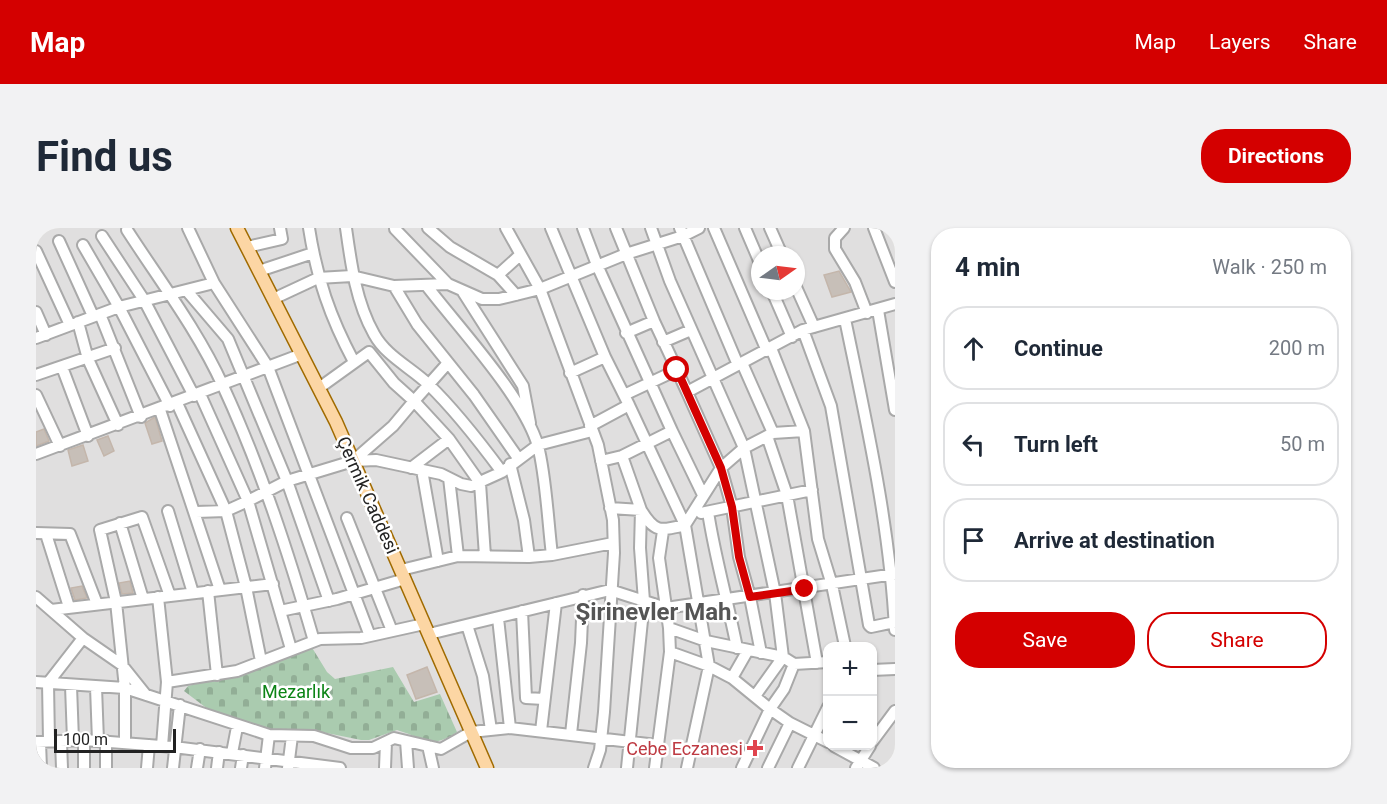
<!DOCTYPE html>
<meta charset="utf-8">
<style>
:root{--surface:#fff;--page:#f2f2f3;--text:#1f2937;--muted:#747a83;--line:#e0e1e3;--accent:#d40000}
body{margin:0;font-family:Roboto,sans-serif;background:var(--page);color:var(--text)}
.controls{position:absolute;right:18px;bottom:18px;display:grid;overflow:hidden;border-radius:12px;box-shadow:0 2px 4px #0004}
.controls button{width:54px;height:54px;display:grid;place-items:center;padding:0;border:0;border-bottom:2px solid var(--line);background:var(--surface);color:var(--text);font:30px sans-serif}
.compass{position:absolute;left:715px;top:18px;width:54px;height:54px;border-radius:50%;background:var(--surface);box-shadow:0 2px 4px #0004;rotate:76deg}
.scale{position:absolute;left:18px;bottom:15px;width:122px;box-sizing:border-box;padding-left:6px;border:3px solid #222;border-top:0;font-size:16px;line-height:21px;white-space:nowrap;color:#222;-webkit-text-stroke:4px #fff;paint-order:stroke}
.stop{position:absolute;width:18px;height:18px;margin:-14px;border:4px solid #d40000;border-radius:50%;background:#fff}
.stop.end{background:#d40000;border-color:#fff;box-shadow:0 2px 6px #0008}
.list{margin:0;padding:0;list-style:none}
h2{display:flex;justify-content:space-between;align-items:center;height:78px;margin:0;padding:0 24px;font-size:26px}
h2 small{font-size:20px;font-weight:400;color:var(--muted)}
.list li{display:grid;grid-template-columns:39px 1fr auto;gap:18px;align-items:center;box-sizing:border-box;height:84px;margin:0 12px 12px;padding:0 12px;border:2px solid var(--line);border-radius:24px}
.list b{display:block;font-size:22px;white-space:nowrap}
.list em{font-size:20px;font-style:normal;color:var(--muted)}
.actions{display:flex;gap:12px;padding:18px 24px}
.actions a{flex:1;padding:14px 0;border:2px solid var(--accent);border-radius:24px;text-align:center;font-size:21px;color:var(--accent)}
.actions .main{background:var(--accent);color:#fff}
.icon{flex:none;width:33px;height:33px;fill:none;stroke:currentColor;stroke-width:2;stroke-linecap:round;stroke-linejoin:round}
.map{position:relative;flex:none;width:859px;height:540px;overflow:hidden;border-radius:24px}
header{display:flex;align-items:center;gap:36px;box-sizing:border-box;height:84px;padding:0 30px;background:var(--accent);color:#fff}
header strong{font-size:28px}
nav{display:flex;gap:33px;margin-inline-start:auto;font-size:21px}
.intro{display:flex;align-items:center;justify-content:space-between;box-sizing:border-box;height:144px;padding:0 36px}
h1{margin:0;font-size:42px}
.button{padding:15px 27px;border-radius:24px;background:var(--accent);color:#fff;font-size:21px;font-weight:700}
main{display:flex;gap:36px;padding:0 36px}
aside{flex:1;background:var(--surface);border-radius:24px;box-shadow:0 2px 4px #0004}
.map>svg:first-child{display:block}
.residential{fill:#e0dfdf;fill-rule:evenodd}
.cemetery{fill:url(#cemetery-stones)}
.building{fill:#c7bfb8;stroke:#c4b6ab;stroke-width:1.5}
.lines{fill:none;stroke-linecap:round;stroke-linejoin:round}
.minor-casing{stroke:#a9a9a9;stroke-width:14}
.major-casing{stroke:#a06b00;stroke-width:15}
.minor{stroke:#fff;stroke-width:10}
.major{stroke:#fcd6a4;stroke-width:12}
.route{stroke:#d40000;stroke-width:8}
.health-dot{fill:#e0444e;stroke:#fff;stroke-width:2}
.labels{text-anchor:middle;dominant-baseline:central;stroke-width:5;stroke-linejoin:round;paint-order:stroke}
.street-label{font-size:18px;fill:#222;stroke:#fff}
.park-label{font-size:18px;fill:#0c8416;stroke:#fff}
.health-label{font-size:18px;fill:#be3a42;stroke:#fff;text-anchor:end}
.district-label{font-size:24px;font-weight:bold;fill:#555;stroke:#fff}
</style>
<header>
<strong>Map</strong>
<nav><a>Map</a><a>Layers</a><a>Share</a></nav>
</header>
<div class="intro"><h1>Find us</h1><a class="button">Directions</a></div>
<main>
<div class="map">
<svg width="859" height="540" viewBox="0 0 859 540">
<defs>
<pattern id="cemetery-stones" width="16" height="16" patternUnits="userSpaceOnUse" patternTransform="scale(1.5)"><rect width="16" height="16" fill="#aacbaf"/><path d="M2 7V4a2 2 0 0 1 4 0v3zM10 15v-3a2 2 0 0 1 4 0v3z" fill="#92ae96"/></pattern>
</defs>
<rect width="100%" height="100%" fill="#f2efe9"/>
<path class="residential" d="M0 0H859V540H0ZM724 27H760V63H724ZM792 418H836V518H792Z"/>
<path class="cemetery" d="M275 418 291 444 299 451 357 439 378 474 404 466 421 504C395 522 388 510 361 502L333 512H325L271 501H224L181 488 148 463 152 458 204 445Z"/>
<path class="building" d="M803 43 815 64 796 69 788 47Z
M119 189 126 213 116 216 109 195Z
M8 201 13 213 0 218V204Z
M72 208 78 223 68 228 61 212Z
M47 217 52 233 36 238 32 222Z
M94 353 97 365 86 366 83 355Z
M46 358 51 370 39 372 35 360Z
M391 439 401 464 380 471 371 447Z"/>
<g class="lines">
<defs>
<path id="minor" d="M152 0 178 55 232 139 334 408
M273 0C281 51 294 89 318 134
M310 0C315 36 320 74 338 106 350 128 374 139 392 156 419 182 443 213 466 244
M392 0 414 19 462 47 480 67
M470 0 504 61 562 217 577 292 578 325 568 484 564 522 558 540
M515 0 569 129 534 145
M547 0 561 37 636 203
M580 0 618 93
M615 0 634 53 708 220 739 365 747 429 719 468
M644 0 702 137
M678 0 731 123
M709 0 724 35
M734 0 746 27
M808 0 799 10V21L819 54 831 85
M838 0 859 54
M359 1 412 56
M91 2C124 53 162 103 187 158 225 240 253 327 278 413
M66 8 108 72 158 168
M23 13 57 88
M47 17 83 79 134 178
M211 19 246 11 244 0
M0 23 34 97
M223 43 277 25
M462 47 484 27
M390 57C422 99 488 169 502 218 510 248 512 295 516 327L577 315
M358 58 381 96 438 167 482 230
M760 59 778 99
M151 63 192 111 251 253 293 373
M736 63 756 109
M427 64 487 158 494 195
M237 71 282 50 316 48 358 58 412 56 446 71H463L504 61 590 26 647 8 663 0
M842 82 859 182
M0 84 10 107
M64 86 105 189
M809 91C830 193 854 297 859 402
M42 94 52 131 82 197
M767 102 795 178 833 397 835 399 859 394
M0 110 83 79 178 55
M627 114 655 102
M735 120 768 203 782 311 796 357 809 418
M706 135 737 205 768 203
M26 139 52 208
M641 142 651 164
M0 147 79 120
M283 160 333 124 358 155 378 173 411 136
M164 166 212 273 251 253 317 233 340 232 405 246 425 256 435 258 466 244 502 217 556 203
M0 167 24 218
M588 167 641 142 618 93 590 105
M141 175 190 283 210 359 225 433
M593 177 649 297 673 438 634 424 633 400
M124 182 184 362
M554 198 593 177 569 129
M731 208 751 267 781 435
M0 226 266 126
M586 228 636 203 667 267
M317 233 357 198 378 173 413 211 444 255 449 328
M565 233 586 228 605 282 604 320 608 373 591 540
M474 236 488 292 493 329 516 327
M375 240 413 211
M386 242 402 333
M413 250 422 328
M574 280 605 282C619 305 624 303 649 297L685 240 651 164 767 102 859 76
M132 283 157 365
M160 284 190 283 212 273 255 421
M672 284C679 330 692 374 701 420
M665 285 776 262
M311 290 356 403
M84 295 107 371
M627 303 623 330 633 400 670 413 747 429 758 436 792 434
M0 305 34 306 61 376
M10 306 33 379
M365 342 422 328 493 329
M172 363 181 447
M0 369 47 410
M122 369 131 454
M15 382 237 356
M244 383 301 371 369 351
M486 383 490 470 508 471
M462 390 474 500
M431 397 447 448 455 502
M393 406 574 362 630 380 859 346
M725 425 714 369 703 329 696 279 685 240 708 220 737 205
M836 442 859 441
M696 450 712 422
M0 454 89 460 233 507 278 508 315 520H337L358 510 405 521 435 504 474 500 621 517
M35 458 37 512
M60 459 62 513
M505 503 520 375
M535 506 545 415 547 367
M48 512V540
M13 513 12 455 47 410 86 437 110 467
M25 513 26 540
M70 513V540
M370 513 372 540
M0 514 48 512 138 519 304 540
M4 514 5 540
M836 514 859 483
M89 515V460L80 374 64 302 106 289 134 368
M126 518 131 454 201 443 284 411 325 410 388 396
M392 518 397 540
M798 518 838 540
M196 525 201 499
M111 540 113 517
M137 540 144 477
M161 540 164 521
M181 540 183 524
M205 540 207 527
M229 540 233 507
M252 540 256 508
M349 540 350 514
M619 540 634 424
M651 540 673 438 696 450 734 481 748 461 758 436
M706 540 734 481 754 495 792 514
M732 540 754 495
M762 540 792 479
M820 540 834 518"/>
<path id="major" d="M201 0 300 194 451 540"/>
</defs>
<use href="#minor" class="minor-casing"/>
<use href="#major" class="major-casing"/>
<use href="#minor" class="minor"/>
<use href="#major" class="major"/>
</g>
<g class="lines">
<path class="route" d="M641 142 685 240 696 279 703 329 714 369 769 361"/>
</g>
<path class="health-dot" d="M716 511h6v6h6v6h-6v6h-6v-6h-6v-6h6z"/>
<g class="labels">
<g class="street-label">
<text transform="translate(332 267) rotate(66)">Çermik Caddesi</text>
</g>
<g class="park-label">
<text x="260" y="463">Mezarlık</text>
</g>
<g class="health-label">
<text x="707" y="520">Cebe Eczanesi</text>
</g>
<g class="district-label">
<text x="621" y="384">Şirinevler Mah.</text>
</g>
</g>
</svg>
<div class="controls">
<button>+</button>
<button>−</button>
</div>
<svg class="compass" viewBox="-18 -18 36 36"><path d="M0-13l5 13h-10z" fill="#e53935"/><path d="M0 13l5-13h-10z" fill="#747a83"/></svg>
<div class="scale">100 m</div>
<div class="stop" style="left:641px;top:142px"></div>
<div class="stop end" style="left:769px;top:361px"></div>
</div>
<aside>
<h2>4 min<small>Walk · 250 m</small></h2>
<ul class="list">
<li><svg class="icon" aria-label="ahead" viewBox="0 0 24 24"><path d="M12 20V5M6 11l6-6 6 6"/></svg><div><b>Continue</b></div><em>200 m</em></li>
<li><svg class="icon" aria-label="left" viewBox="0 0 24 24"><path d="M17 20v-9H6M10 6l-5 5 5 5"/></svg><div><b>Turn left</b></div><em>50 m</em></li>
<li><svg class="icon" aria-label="arrive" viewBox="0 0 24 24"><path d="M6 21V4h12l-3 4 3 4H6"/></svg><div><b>Arrive at destination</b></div></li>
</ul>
<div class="actions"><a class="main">Save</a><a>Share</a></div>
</aside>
</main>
